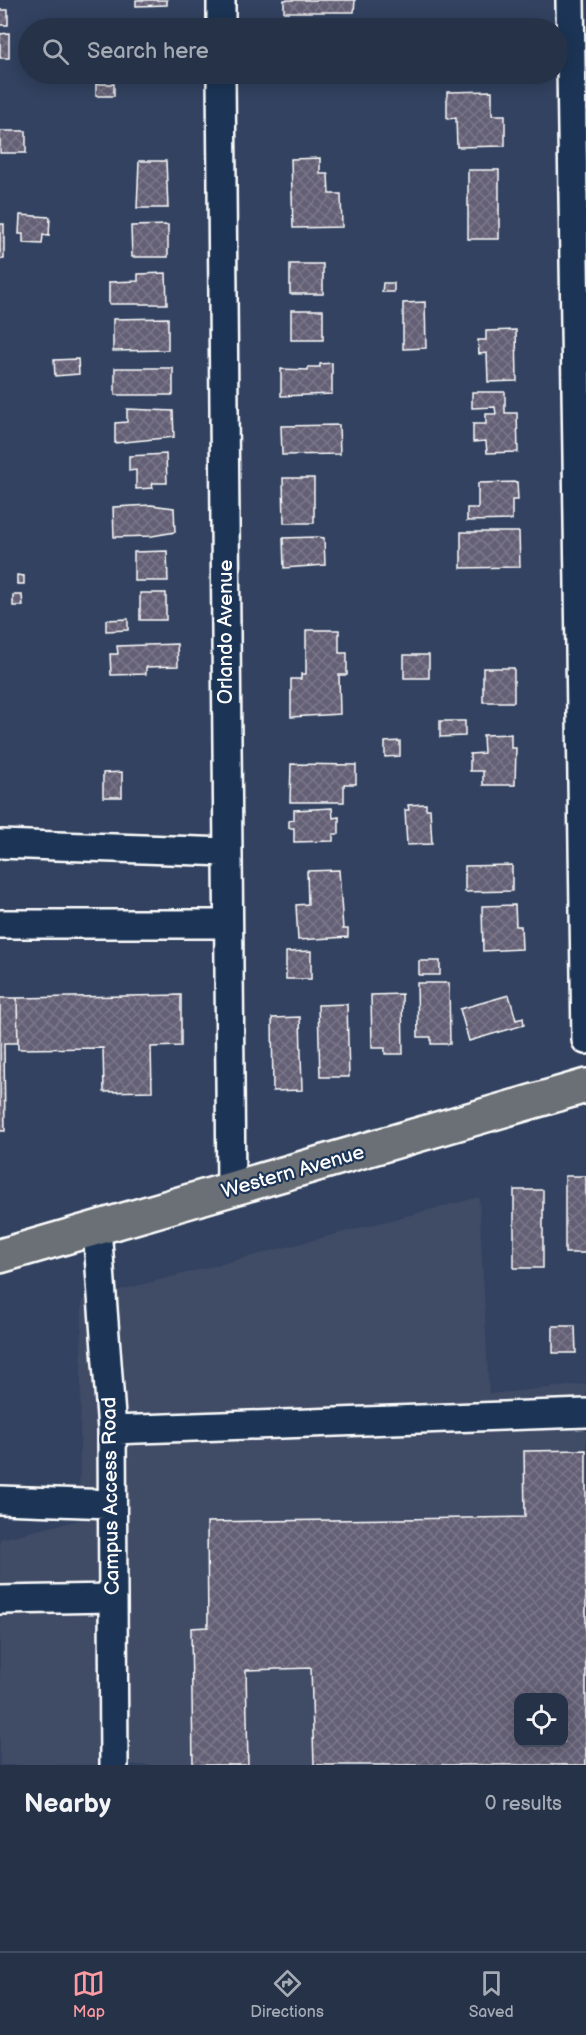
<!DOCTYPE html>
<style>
:root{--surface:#263248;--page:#2e3a4f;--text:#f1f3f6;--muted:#a4aab4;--line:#424d60;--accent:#ff9aa2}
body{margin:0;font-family:"Balsamiq Sans",sans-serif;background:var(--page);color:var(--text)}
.controls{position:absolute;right:18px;bottom:18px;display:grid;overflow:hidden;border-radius:12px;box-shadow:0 3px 15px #0003}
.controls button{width:54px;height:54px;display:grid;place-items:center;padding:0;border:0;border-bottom:2px solid var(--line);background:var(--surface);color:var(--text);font:30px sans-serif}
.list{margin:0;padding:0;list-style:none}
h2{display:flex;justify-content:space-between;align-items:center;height:78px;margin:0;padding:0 24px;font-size:26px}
h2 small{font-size:20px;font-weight:400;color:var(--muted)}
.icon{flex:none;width:33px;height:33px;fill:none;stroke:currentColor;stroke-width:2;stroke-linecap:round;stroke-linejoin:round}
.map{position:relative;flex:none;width:586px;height:1765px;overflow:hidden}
.search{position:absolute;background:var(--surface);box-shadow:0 3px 15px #0003;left:18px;right:18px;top:18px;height:66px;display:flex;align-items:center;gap:15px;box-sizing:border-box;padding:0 21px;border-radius:33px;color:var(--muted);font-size:22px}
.sheet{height:186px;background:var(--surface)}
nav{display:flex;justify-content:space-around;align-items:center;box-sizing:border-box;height:84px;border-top:2px solid var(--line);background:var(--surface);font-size:16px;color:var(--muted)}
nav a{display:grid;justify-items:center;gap:3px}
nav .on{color:var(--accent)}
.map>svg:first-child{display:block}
.built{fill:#414b66;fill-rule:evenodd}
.building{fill:url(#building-cross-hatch);stroke:#fff;stroke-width:1.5;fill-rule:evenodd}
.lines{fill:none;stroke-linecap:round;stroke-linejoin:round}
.minor-casing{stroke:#fff;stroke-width:32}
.major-casing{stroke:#fff;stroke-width:38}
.minor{stroke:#1d3557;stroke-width:27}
.major{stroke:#6b6f75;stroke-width:33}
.labels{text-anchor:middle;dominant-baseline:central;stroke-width:4.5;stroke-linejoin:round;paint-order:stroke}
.street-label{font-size:20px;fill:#fff;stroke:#1d3557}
</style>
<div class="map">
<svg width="586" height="1765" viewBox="0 0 586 1765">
<defs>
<pattern id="building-cross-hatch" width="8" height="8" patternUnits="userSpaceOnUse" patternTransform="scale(1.5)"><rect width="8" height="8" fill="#645f74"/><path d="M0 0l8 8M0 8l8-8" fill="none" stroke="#7b7789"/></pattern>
</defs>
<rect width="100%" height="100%" fill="#324260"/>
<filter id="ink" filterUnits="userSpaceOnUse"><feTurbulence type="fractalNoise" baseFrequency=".0167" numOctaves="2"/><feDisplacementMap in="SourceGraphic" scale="12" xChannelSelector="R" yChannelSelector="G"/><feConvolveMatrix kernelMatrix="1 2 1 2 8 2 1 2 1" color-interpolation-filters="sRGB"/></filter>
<g filter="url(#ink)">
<path class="built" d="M479 1197 489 1394 586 1384V1765H0V1539L79 1520 82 1300ZM518 1698H564V1742H518Z"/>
<path class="building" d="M136 0H167V5L136 6Z
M284 0H355L354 12H284Z
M0 10H8V25H0Z
M165 24V28H122V25Z
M9 33V58H0V34Z
M283 74H318V76L283 75Z
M96 84H114V96H96Z
M492 91V115H505V146L457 147 456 118 447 119V92Z
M0 131H26V153H0Z
M320 158V174H328L329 194H341L342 227 293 228 291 159Z
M139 161H166L168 208H137Z
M468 170H499V239H468Z
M20 215 50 217 49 236 43 235 42 244 23 243V234H19Z
M0 224H4V259H0Z
M168 225V257H132L131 226Z
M290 264H323V294H290Z
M166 273 167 304H109V282L138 281V274Z
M383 283H394V292H382Z
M425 302 426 348 403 349V303Z
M291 310H323V340H291Z
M168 318V350L113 351V319Z
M516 330 517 381 488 382 487 353 479 354 478 340H486V331Z
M78 359 79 374 55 376 54 360Z
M332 363V394L281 396V369L308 370V367H320V364Z
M115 368H173V395H115Z
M472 392H505V413H517L518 452 487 453 486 441 473 442V424H486V414H496L495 407 472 408Z
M127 409 173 411 174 437 115 443V423L127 422Z
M339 425 340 454 282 455 281 426Z
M166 454 167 483H152L153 488 136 489V470L129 471V456Z
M283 478H314V523H284Z
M517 482 518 500H512V520L467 521V508H478V483Z
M151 505 174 508 175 532 152 536 114 537 113 507Z
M461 532H519L520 567 461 568Z
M317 537 324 538 325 565 284 568 283 538Z
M167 551 168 581H134V552Z
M17 575 24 576V584H17Z
M140 593H166V620H140Z
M13 595H22L23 606H13Z
M128 619V630L106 631V620Z
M306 630H339V653H347V675H339L340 714 291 717V679H301V674H306Z
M177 644 178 666 146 667V674L111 675 110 654H118L117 646Z
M404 655H429V678H404Z
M483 668H514V702H483Z
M440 721H465V736L440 737Z
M511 734V748H516L515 785H483V771H470V754L484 753 483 735Z
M400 741V756L385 757V742Z
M291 764 356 765V784H344V802H290Z
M122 772V797H103V773Z
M426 804V809H430L432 844 407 845 405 810H409L408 805Z
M332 808 333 818 339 817V834H333V841L294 842V828H289V821L294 820V810Z
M512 865V891L465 892V866Z
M339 870 343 929H348V937L298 940 296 905 308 904 307 871Z
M515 905 516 926H521L522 949 483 951 482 906Z
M311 951V979H286V952Z
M419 961H440V975H419Z
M417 983H449L450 1044H431V1037H418Z
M402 994 403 1054H385V1048H372L371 995Z
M181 995V1046L151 1047 152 1091 104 1092 103 1048 18 1049 17 998Z
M509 995 516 1020 523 1018 524 1025 469 1041 460 1009Z
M0 998H17L18 1043H4L5 1131H0Z
M347 1004 349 1077H320L318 1005Z
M300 1017 302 1090 273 1091 272 1018Z
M565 1176H586V1253H565Z
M514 1190H543V1268H514Z
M553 1326H575L576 1353H553Z
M586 1450V1765H314L311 1668 246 1670 248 1765H193L191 1628 208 1627 207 1522 525 1517 524 1451ZM518 1698H564V1742H518Z"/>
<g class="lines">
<defs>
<path id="minor" d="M221 0V28
M570 0 586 1040
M221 74 231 1190
M0 844 228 852
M0 924H228
M97 1228 112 1430 114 1765
M112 1430 586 1413
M0 1500 112 1504
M0 1600 113 1598"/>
<path id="major" d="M0 1256 586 1086"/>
</defs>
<use href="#minor" class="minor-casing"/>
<use href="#major" class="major-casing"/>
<use href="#minor" class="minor"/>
<use href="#major" class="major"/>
</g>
</g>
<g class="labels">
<g class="street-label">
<text transform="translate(226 632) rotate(-90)">Orlando Avenue</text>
<text transform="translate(293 1172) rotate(-16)">Western Avenue</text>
<text transform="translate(111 1496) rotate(-91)">Campus Access Road</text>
</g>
</g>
</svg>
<div class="controls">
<button><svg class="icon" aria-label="locate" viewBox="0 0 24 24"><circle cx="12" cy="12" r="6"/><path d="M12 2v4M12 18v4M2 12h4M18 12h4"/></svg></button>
</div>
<div class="search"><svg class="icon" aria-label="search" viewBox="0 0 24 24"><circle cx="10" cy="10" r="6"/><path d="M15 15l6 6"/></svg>Search here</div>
</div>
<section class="sheet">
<h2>Nearby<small>0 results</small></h2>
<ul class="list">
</ul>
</section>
<nav>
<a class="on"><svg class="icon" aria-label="map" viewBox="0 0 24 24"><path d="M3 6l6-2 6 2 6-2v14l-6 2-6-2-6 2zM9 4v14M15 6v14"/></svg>Map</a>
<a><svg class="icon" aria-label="directions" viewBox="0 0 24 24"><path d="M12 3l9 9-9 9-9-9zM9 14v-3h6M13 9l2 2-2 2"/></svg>Directions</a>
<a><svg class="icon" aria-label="saved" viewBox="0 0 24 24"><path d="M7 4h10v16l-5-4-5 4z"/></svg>Saved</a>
</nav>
